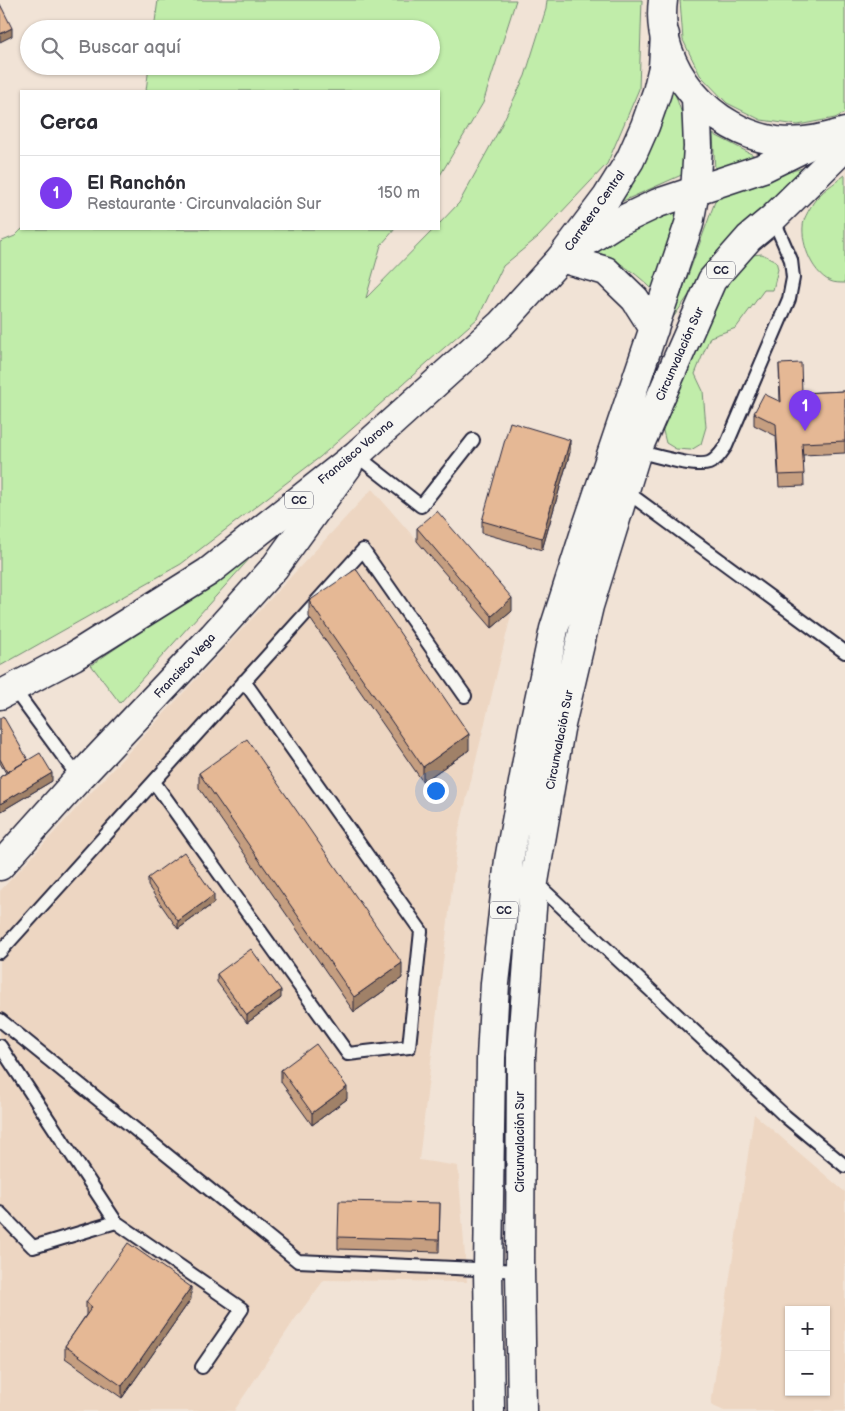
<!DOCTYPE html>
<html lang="es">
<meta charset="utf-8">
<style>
:root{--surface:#fff;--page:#f2f2f3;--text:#2b2b33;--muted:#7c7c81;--line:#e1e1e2;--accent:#7c3aed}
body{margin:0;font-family:"Balsamiq Sans",sans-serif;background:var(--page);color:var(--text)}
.controls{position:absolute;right:15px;bottom:15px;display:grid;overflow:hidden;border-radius:0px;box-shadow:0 1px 4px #0004}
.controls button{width:45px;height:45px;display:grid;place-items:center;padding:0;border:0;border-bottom:1px solid var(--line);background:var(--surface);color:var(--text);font:25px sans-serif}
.you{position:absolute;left:435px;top:790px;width:18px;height:18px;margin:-12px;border:4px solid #fff;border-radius:50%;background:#1a73e8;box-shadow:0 0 0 8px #1a73e833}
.badge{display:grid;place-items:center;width:32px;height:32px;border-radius:50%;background:var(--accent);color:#fff;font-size:16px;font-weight:700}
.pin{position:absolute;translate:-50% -41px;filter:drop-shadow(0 1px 2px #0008)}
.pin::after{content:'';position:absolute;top:26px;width:18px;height:15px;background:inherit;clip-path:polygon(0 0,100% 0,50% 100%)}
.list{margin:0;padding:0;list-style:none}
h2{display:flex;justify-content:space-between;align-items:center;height:65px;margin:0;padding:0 20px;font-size:21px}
h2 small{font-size:16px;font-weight:400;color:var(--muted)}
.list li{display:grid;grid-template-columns:32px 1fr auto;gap:15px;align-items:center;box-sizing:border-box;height:75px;padding:0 20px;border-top:1px solid var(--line)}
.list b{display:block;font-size:19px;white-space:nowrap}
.list p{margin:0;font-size:16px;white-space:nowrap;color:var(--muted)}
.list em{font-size:16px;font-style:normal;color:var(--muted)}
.icon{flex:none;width:28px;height:28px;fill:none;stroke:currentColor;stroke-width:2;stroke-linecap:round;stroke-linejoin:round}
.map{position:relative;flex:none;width:845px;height:1411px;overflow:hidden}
.search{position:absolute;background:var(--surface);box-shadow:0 1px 4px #0004;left:20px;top:20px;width:420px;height:55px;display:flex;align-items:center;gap:12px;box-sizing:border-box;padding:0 18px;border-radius:28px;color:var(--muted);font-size:19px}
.panel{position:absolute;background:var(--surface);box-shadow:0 1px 4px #0004;left:20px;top:90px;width:420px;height:140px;border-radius:0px}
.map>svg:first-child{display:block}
.built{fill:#edd6c2;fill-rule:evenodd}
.green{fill:#c1edaa;stroke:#728872}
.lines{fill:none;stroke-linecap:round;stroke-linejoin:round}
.service-casing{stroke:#22223b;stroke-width:16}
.tertiary-casing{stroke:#22223b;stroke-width:31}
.primary-casing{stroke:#22223b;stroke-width:31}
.trunk-casing{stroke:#22223b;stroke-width:31}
.service{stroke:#f6f6f2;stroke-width:12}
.tertiary{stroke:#f6f6f2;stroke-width:28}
.primary{stroke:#f6f6f2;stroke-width:28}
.trunk{stroke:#f6f6f2;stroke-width:28}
.wall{fill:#c59e80;stroke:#22223b}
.shaded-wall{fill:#a08168;stroke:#22223b}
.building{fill:#e5b895;stroke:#22223b}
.labels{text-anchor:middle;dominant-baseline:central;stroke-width:4.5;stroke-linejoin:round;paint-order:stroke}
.shield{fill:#f6f6f2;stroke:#626272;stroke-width:1}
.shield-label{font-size:11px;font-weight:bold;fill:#22223b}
.street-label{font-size:12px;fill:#22223b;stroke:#f6f6f2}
</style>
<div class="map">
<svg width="845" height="1411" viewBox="0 0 845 1411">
<rect width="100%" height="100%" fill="#f1e3d6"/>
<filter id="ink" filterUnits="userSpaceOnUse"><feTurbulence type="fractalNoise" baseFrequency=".02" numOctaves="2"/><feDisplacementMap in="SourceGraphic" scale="10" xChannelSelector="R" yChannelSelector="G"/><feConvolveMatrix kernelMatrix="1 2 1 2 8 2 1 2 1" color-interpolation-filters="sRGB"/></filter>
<g filter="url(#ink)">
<path class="built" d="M372 489 492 627 512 611 459 830 419 1160 458 1166 467 1282 324 1280 295 1319 234 1411H0V891Z
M754 1114 845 1192V1411H724L711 1405ZM789 1310H826V1392H789Z"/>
<path class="green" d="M158 0H516L483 103 439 177V91H146L149 66H431V29H154Z
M547 0H642L639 89 607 164 538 237 503 266 478 318 320 457 181 564 0 666V242L15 236 22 229H395L381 245 366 298 434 229H439V224L459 203 499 130 525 76 546 9Z
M680 0H845V113L835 118 798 125 761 120 727 103 700 75 683 40Z
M671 82 682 114 686 173 614 205Z
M713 134 759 158 715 171Z
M809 166 719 253 672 319 717 196 755 182Z
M845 175V283C840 283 834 283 830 281 811 272 799 240 804 220 806 215 810 208 813 203 820 192 835 183 845 175Z
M684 208 657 294C639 275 621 262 597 252L620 234 640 222Z
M762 254 776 261 778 269 773 290H764L736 328 710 337 695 374 703 391 706 427 701 444 691 450 676 449 666 443 660 419 699 323 728 279 752 255Z
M251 557 120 703 91 665Z"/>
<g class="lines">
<defs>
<path id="service" d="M637 451C653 455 695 468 709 463 717 460 721 453 726 446L789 299 793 278 791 260 773 218
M356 455 421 506 473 440
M623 489 845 652
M13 688 79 778
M154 782 348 1054 409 1047 421 931 244 681
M535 882 785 1116 845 1166
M0 952 363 550 465 696
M0 1020 298 1261 520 1271
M0 1046 116 1222
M0 1213 33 1247 116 1222 242 1309 202 1367"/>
<path id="tertiary" d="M0 866 79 778 213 636 274 568 348 466"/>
<path id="primary" d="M575 249 614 224 658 203 763 168 820 140
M0 695 74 656 208 572 356 455 501 324 561 258 607 197 630 160 645 126 657 92 663 67 665 35"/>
<path id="trunk" d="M663 0C654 68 712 132 777 141 801 144 823 139 845 132
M561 258 606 271 635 299 654 329
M490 1411 488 1269 491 1058 495 983 509 860 532 733 554 629 585 532 689 224 695 191 698 147 696 98
M522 1411 520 1271 521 1055 534 882 560 729 589 606 637 451 712 280 749 238 773 218 845 147"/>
</defs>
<use href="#service" class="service-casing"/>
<use href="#tertiary" class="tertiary-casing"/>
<use href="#primary" class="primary-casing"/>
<use href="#trunk" class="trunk-casing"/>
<use href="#service" class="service"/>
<use href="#tertiary" class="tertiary"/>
<use href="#primary" class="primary"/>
<use href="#trunk" class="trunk"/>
</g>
<path class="wall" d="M779 364 802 393 845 391V453L803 455 804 486 779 487 776 436 754 425V413L780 402Z
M570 452 542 550 482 533V521Z
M417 528 512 611 492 628 417 541Z
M309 601 469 750 423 782 309 617Z
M0 718 28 760 52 781 0 812V777L6 773 0 763Z
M199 773 402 978 354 1012 199 788Z
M148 878 214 903 178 929 148 886Z
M217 974 281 998 247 1023 217 982Z
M281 1070 347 1099 312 1125 281 1082Z
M440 1203 439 1252 338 1249V1237Z
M191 1299 122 1398 65 1358V1346L86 1315V1302Z"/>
<path class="shaded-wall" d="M12 28V36L0 42V34Z
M570 440V452L542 550V538Z
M512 598V611L492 628V616Z
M469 734V750L423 782V767Z
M52 773V781L0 812V804Z
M214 895V903L178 929V921Z
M402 963V978L354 1012V997Z
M281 990V998L247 1023V1015Z
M347 1087V1099L312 1125V1113Z
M191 1287V1299L122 1398V1386Z"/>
<path class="building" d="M0 4 12 28 0 34Z
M801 363 802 393 845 391V441L802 443 804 474 779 475 776 424 754 413 764 394 781 402 779 364Z
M510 422 570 440 542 538 482 521Z
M437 511 512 598 492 616 417 528Z
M356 569 469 734 423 767 309 601Z
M3 716 28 760 7 772 0 759V718Z
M247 739 402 963 354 997 199 773Z
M40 753 52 773 0 804V777Z
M184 852 214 895 178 921 148 878Z
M251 949 281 990 247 1015 217 974Z
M316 1044 347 1087 312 1113 281 1070Z
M339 1201 440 1203 439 1240 338 1237Z
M128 1243 191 1287 122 1386 65 1346 92 1307 86 1302Z"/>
</g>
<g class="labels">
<g class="shield">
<rect x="707" y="261.5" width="28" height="17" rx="4"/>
<rect x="285" y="491.5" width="28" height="17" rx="4"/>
<rect x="490" y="901.5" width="28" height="17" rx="4"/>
</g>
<g class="shield-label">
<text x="721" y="270">CC</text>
<text x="299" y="500">CC</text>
<text x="504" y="910">CC</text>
</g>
<g class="street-label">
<text transform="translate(595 211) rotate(-55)">Carretera Central</text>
<text transform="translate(680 354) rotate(-66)">Circunvalación Sur</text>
<text transform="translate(356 452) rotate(-40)">Francisco Varona</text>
<text transform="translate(185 666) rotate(-47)">Francisco Vega</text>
<text transform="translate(560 740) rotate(-79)">Circunvalación Sur</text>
<text transform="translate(520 1142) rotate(-90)">Circunvalación Sur</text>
</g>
</g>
</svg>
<div class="controls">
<button>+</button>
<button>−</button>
</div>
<div class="you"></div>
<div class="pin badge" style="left:805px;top:431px">1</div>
<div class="search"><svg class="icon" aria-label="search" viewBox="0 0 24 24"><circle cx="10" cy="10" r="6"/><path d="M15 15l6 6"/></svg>Buscar aquí</div>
<section class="panel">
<h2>Cerca<small></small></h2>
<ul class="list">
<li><span class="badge">1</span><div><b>El Ranchón</b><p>Restaurante · Circunvalación Sur</p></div><em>150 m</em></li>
</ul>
</section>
</div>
